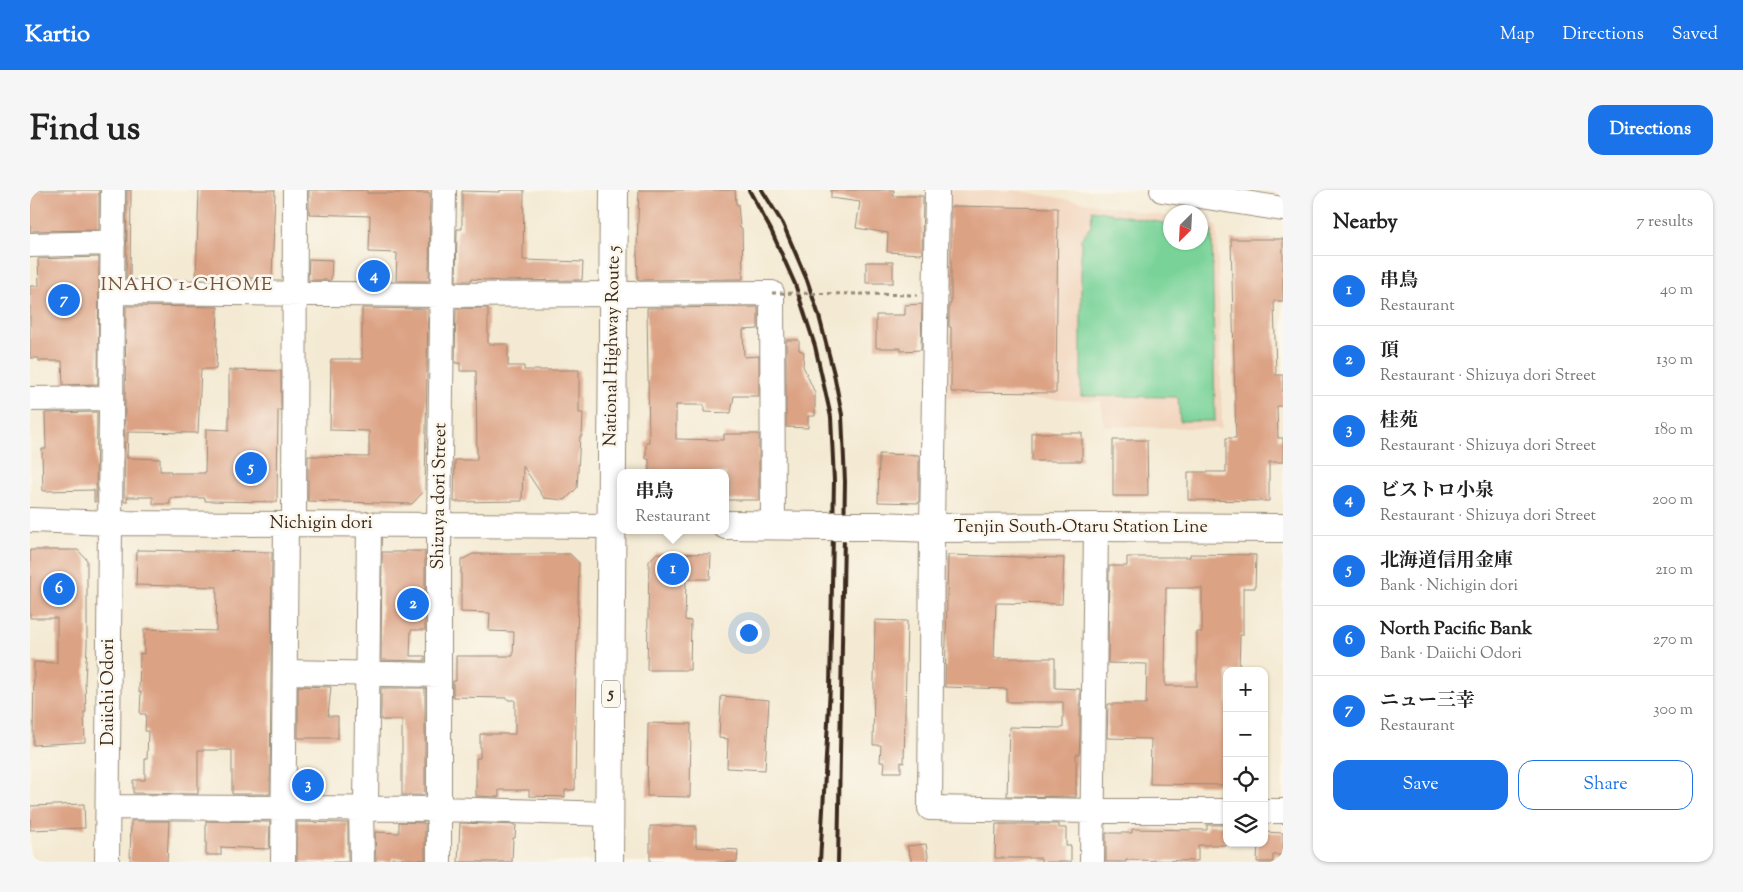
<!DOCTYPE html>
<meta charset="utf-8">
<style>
:root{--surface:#fff;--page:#f6f6f6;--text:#222;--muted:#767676;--line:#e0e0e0;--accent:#1a73e8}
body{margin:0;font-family:"Sorts Mill Goudy","Noto Serif JP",serif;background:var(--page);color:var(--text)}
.controls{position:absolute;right:15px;bottom:15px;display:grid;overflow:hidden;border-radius:10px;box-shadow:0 1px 4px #0004}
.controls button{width:45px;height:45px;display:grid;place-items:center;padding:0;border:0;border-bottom:1px solid var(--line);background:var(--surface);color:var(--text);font:25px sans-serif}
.compass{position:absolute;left:1133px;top:15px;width:45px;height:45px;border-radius:50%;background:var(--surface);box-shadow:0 1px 4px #0004;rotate:204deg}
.you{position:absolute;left:718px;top:442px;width:18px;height:18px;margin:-12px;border:4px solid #fff;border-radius:50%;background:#1a73e8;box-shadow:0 0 0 8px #1a73e833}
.badge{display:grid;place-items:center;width:32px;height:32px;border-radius:50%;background:var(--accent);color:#fff;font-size:16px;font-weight:700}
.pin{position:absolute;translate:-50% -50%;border:2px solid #fff;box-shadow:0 1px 5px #0006}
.popup{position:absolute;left:587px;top:279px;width:112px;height:65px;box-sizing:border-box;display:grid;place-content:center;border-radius:10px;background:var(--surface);filter:drop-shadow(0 1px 4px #0005);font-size:16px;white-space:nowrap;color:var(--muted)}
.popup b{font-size:19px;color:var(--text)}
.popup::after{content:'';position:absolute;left:50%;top:100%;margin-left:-10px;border:10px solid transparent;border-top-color:var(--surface)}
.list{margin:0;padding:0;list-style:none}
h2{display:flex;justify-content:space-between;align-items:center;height:65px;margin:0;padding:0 20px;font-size:21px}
h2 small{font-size:16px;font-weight:400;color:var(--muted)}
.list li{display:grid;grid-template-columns:32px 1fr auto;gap:15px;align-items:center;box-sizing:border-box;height:70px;padding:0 20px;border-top:1px solid var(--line)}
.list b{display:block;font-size:19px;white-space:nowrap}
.list p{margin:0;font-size:16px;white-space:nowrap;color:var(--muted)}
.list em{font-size:16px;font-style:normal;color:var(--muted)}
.actions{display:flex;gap:10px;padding:15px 20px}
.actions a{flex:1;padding:11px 0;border:1px solid var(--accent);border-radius:15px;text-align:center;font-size:18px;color:var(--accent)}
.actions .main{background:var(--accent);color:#fff}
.icon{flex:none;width:28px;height:28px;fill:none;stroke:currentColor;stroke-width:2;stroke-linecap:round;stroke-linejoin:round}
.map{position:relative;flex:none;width:1253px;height:672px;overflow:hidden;border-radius:15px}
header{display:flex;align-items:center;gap:30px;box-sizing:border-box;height:70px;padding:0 25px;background:var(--accent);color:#fff}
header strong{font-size:24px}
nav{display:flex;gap:28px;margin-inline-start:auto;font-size:18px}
.intro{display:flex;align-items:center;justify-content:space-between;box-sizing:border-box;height:120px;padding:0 30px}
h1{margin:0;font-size:35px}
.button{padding:12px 22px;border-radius:15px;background:var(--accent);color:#fff;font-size:18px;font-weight:700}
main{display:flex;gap:30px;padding:0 30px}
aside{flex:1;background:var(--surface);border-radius:15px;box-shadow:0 1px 4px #0004}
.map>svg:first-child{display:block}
.built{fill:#f2d5be}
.green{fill:#79d399;stroke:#5a7e5c}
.building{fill:#dca284;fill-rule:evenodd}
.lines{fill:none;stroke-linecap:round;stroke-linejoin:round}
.minor-casing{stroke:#988a78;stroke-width:26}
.major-casing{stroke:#988a78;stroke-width:30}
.highway-casing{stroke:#988a78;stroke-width:30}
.path{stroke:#988a78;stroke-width:3;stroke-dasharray:4 4;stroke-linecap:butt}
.minor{stroke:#fff;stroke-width:24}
.major{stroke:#fff;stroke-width:28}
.highway{stroke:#fff;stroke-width:28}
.rail{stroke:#3b2a1e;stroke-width:4}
.major-bridge-casing{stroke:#988a78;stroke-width:30;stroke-linecap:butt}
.path-bridge{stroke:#988a78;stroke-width:3;stroke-dasharray:4 4;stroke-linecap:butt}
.major-bridge{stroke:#fff;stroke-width:28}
.labels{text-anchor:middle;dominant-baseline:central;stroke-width:5;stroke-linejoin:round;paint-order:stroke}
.shield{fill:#fbf7ec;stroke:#75685c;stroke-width:1}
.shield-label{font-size:16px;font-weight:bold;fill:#3b2a1e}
.street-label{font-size:18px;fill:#3b2a1e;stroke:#fbf7ec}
.neighbourhood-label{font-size:19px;letter-spacing:1px;fill:#735442;stroke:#fbf7ec}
</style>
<header>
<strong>Kartio</strong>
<nav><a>Map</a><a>Directions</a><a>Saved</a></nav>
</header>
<div class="intro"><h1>Find us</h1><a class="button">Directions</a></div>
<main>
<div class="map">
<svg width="1253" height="672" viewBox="0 0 1253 672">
<rect width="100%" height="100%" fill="#fbf7ec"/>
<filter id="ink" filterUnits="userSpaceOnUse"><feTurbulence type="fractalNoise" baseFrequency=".02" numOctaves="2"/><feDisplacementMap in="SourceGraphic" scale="10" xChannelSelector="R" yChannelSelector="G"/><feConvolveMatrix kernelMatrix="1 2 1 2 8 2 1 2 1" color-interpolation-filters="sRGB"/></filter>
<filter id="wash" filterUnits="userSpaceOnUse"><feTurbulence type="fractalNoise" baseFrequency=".0096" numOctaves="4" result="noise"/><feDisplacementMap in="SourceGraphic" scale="20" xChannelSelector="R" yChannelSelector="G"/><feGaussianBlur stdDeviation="1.12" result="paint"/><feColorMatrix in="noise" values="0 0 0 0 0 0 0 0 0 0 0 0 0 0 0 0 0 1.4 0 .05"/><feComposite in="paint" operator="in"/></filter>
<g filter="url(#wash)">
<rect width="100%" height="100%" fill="#f4ead3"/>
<path class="built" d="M916 0H984L1140 27V52H1170L1171 33 1187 35 1192 239 1074 236 1071 211 915 207Z"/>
<path class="green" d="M1062 20 1140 34V52H1170L1171 39 1182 41 1185 231H1150L1148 207 1051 206V49L1061 36Z"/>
<g id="blocks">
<path class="building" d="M0 0H69V40L0 41Z
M97 0H101L100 88H96Z
M169 0H245L242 89 188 87V89H166Z
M279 0H337V3H400L399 91H366L367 63 339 62 340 26 279 24Z
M470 0H494L493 70 553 72 552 90 473 91 441 89V91H426L427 39H432V1L470 2Z
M609 0H705L706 14H708L710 38H712L713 89 608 90 607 59Z
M801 0H864L863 6H893L892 64 857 62 858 43 826 38 830 12 801 8Z
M921 16 1028 18 1026 203 921 202V137H919V114H921Z
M1201 49H1253V111H1244L1246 185H1253V216H1247L1248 248H1253V272H1239V311L1158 310V282H1196V248H1206Z
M69 67 68 194 33 195 32 171H9V168H0V96H9L8 69Z
M279 69 302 70 301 90H278Z
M836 72H863V93H836Z
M892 114 891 160 871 161V158H846V125H875V115Z
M96 116 188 117 186 179H171L168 243 98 242 97 268 130 269V281H141V283H175L176 239 199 240V180L251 181V220H248L247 312 175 311V308H140V314H123V307H97V312H94Z
M728 117V139L713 140 714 167 729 166V206H704L701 223 674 222V215H646V249L694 250V244H729V310H696V283H619V269H616V252H619L617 118Z
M332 118 398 119 395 300 382 314 278 311V266L339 267V241L300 240 301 169H332Z
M458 118V154H478V176H494V180H549V223H553L552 246H550L547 298 535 310 514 308 493 276 492 311 424 312 425 270H447L446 181H430V173H425L426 119Z
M756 150H769V160L774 162 773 176 785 203V226H778V238L756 237Z
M67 222 66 312H64V300L13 301 12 259H16L15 223Z
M1002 243H1052V271H1002Z
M1083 250H1117L1118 306H1083Z
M849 264 889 265V313L848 312Z
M0 360H48L57 370V455L55 491 56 522H54L55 552 3 555 4 472 27 473V428H0Z
M107 360 242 362 240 604H202V560H168V604L103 603V590H115V569H117L118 541H115L116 524H110L111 502H109L110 463 114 464V439L186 441 187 397 106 395Z
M376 361H395V440H381L380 466H395V471L351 470 352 362H376Z
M627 363 681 364 680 389H656L655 430 661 431 660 480H617L619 371Z
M443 364H540L549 373 545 525H546L545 600H535V607L499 606V600H469V607L446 606V568H450V544H485V510H478V508L423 507V491H426V466H483L484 442 459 441 460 423 431 422V370Z
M1160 364 1226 365 1225 398H1213V445H1210L1209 481H1197V595L1120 594 1121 549 1077 548 1078 514H1116L1117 474 1078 473 1079 376H1097V367H1160ZM1136 398H1172V442H1167V496H1135Z
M918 365 1034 368 1032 414 966 413 964 468H1025V498L1050 499V547L1049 564H1046V607L977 606 979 537 1033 538V512H977V499L915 497Z
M845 430 877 431 874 573 871 572V582H854L855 572H850L851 555H843Z
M268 496 301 497 298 526H308V548H268Z
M351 498H395V605H372V530H351Z
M691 506 739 510 735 580 697 578 698 549 689 548Z
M618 533 661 534 660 607 617 606Z
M54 614 55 638 0 640V616Z
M101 631H139L137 672H100Z
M176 631 240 632 239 659 191 657V665H176Z
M267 632 318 633V672H267Z
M369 632 395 633V670L362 668V672H346L345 642 369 643Z
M430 633 486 635 485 648H483L482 672H428Z
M966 634H1029V638H1036V656H1041V672H1011V668H965Z
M1177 635H1196L1195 655H1168V671L1096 670V672H1076V643H1102V639L1177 640Z
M620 636H666V657L708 660 707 672H620Z
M1234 642 1253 643V665H1243V672H1227L1228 653H1234Z
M896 654 899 672H882L877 656Z"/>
</g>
</g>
<g filter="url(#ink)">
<use href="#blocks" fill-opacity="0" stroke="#988a78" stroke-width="1"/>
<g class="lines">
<defs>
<path id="minor" d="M907 0 902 338 900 618 1063 621H1197
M1132 0 1253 19
M0 55 83 53
M82 102 413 105 742 103 743 335
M0 209 81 208
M0 330 80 333 581 336
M264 334 265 0
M255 482 409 485
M78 617 410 619 580 624
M331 618 332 672
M336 618 339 334
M1234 621H1253
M77 672 83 0
M253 672 256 334
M409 672V335L414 0
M1062 672 1066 337"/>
<path id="major" d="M696 335 796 336
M848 336 902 338 1066 337 1253 338"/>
<path id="highway" d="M579 672 584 0"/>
</defs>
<use href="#minor" class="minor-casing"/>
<use href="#major" class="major-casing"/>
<use href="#highway" class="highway-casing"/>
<path class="path" d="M837 104 887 105"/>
<use href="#minor" class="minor"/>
<use href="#major" class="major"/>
<use href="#highway" class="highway"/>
<path class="rail" d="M719 0 741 40 765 94 785 156 801 227 804 291 800 497 790 672
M732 0 753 34 777 90 789 126 804 184 812 225 815 292 808 672"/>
<defs>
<path id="major-bridge" d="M796 336H848"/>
</defs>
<use href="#major-bridge" class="major-bridge-casing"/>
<path class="path-bridge" d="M742 103 837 104"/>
<use href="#major-bridge" class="major-bridge"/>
</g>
</g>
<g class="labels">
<rect class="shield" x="572" y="490.5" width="18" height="27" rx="4"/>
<g class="shield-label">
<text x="581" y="504">5</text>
</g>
<g class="street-label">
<text transform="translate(583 156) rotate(-89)">National Highway Route 5</text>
<text transform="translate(410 306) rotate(-89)">Shizuya dori Street</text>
<text x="291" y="334">Nichigin dori</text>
<text x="1051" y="338">Tenjin South-Otaru Station Line</text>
<text transform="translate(79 502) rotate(-90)">Daiichi Odori</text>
</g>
<g class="neighbourhood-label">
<text x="157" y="95">INAHO 1-CHOME</text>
</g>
</g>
</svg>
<div class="controls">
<button>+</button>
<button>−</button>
<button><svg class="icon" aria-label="locate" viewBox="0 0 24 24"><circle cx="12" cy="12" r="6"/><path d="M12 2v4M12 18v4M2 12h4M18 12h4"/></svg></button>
<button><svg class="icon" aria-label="layers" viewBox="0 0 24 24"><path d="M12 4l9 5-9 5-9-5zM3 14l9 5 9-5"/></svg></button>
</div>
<svg class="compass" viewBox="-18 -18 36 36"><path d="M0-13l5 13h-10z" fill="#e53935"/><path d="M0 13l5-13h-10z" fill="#767676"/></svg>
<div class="you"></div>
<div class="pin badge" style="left:643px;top:379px">1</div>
<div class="popup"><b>串鳥</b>Restaurant</div>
<div class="pin badge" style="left:383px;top:414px">2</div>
<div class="pin badge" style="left:278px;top:595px">3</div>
<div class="pin badge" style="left:344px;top:86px">4</div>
<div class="pin badge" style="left:221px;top:278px">5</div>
<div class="pin badge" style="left:29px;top:399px">6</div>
<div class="pin badge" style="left:34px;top:110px">7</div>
</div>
<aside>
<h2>Nearby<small>7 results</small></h2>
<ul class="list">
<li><span class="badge">1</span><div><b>串鳥</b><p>Restaurant</p></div><em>40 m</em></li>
<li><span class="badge">2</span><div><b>頂</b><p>Restaurant · Shizuya dori Street</p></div><em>130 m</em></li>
<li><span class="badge">3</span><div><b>桂苑</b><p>Restaurant · Shizuya dori Street</p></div><em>180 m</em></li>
<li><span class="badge">4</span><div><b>ビストロ小泉</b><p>Restaurant · Shizuya dori Street</p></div><em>200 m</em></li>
<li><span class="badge">5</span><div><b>北海道信用金庫</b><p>Bank · Nichigin dori</p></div><em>210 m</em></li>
<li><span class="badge">6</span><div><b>North Pacific Bank</b><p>Bank · Daiichi Odori</p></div><em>270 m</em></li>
<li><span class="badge">7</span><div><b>ニュー三幸</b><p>Restaurant</p></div><em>300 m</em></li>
</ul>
<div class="actions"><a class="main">Save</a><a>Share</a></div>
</aside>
</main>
